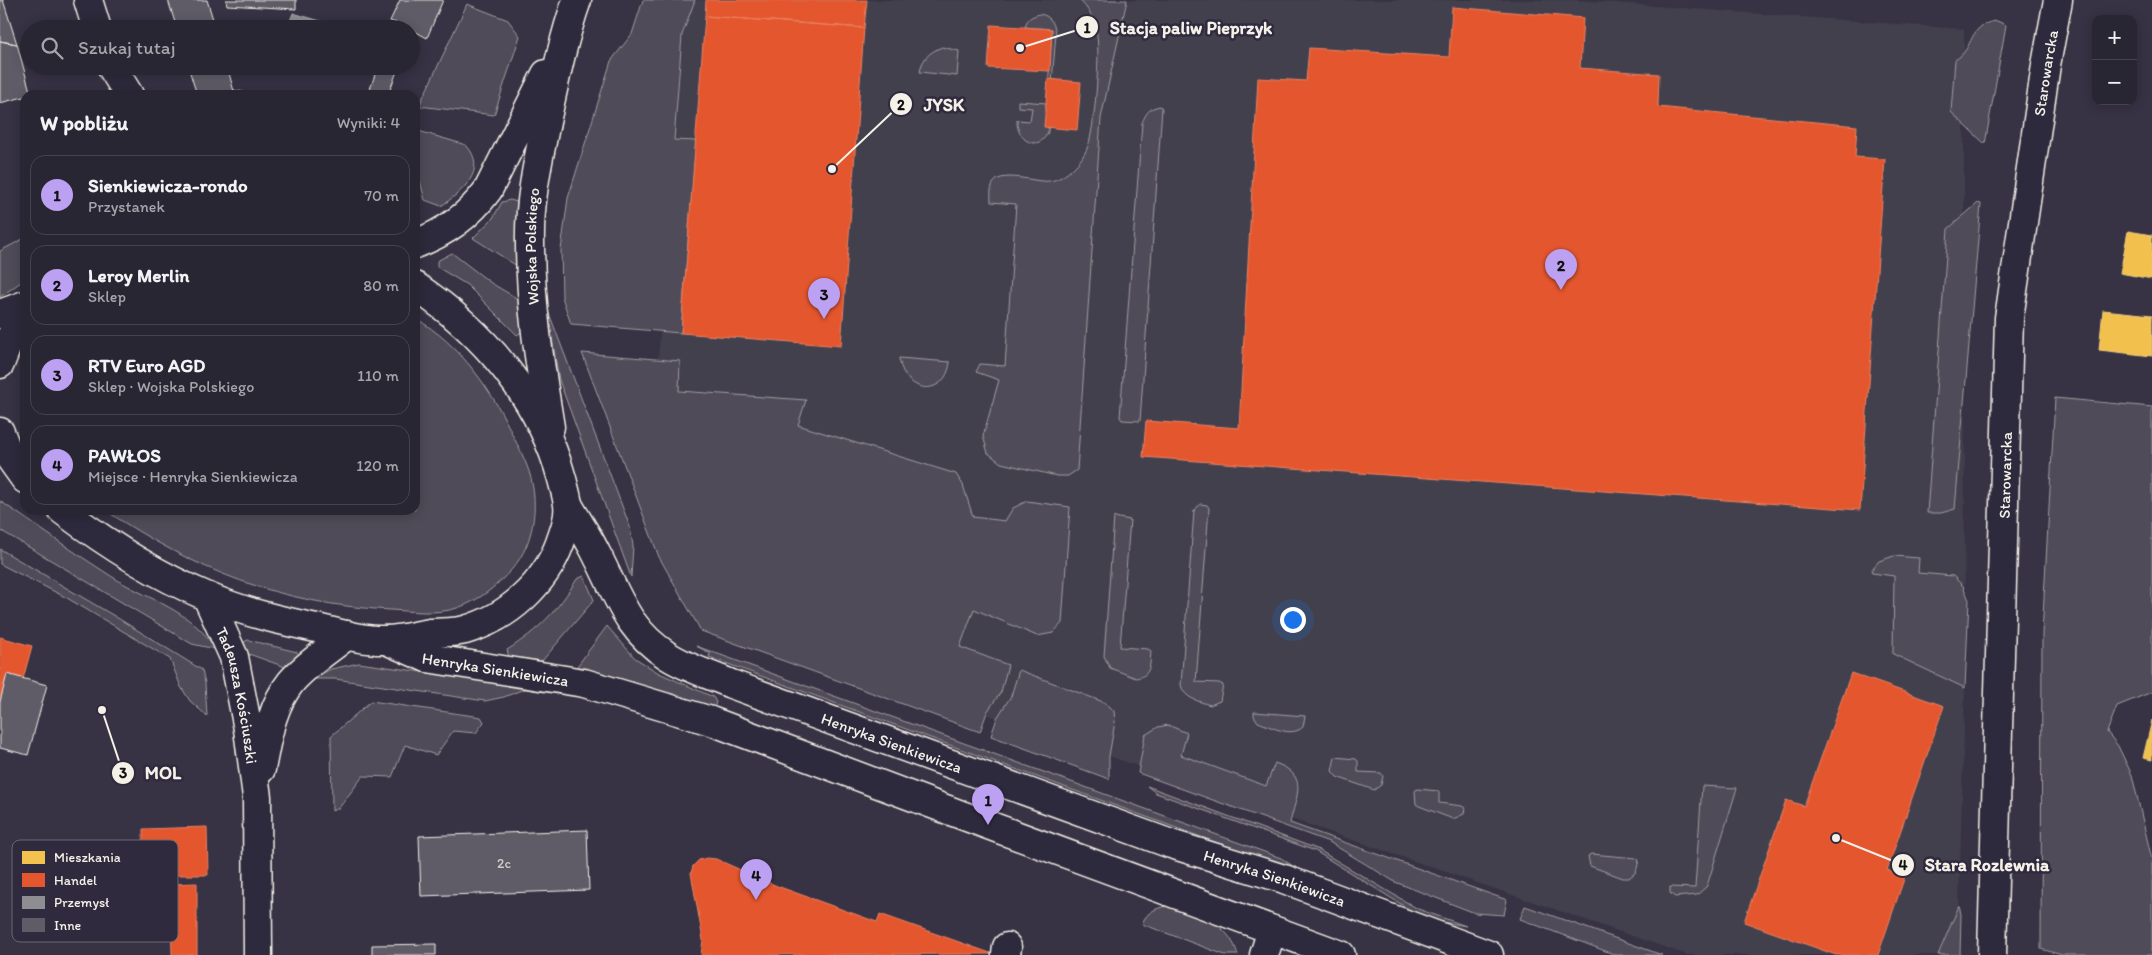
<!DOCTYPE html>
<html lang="pl">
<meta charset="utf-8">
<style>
:root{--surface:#292633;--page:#312e3b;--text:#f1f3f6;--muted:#a5a5ac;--line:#45434e;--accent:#bca0f2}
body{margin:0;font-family:Itim,sans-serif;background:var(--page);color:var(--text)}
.controls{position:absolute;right:15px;top:15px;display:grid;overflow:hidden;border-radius:10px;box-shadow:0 2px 12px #0003}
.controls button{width:45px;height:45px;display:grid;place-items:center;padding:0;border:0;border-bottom:1px solid var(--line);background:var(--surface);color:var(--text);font:25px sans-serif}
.you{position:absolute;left:1292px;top:619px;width:18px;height:18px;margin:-12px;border:4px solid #fff;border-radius:50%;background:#1a73e8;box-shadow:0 0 0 8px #1a73e833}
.badge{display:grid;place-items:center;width:32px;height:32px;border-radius:50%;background:var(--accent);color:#111;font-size:16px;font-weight:700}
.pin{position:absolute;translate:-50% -41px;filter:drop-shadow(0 1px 2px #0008)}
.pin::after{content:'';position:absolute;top:26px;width:18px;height:15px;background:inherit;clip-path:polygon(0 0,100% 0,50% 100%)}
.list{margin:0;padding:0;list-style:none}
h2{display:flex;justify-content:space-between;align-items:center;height:65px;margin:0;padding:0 20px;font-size:21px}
h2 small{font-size:16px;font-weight:400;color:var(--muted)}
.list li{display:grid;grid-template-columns:32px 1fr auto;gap:15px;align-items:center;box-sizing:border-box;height:80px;margin:0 10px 10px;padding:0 10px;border:1px solid var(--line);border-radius:15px}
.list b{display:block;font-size:19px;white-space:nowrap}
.list p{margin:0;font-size:16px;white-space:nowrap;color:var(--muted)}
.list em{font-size:16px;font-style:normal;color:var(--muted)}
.icon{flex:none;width:28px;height:28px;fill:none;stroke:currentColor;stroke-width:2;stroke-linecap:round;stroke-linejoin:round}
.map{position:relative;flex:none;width:2152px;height:955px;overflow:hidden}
.search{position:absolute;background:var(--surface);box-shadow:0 2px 12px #0003;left:20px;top:20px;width:400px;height:55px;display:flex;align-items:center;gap:12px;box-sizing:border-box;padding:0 18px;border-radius:28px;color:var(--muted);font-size:19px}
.panel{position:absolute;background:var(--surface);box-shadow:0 2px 12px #0003;left:20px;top:90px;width:400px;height:425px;border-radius:15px}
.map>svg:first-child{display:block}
.built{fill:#433f4e}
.green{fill:#504b59;stroke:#a29ea0}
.homes{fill:#f2c14e;stroke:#f3cf7c}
.shops{fill:#e4572e;stroke:#e98566}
.industry{fill:#8d8d92;stroke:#acabac}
.building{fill:#5f5c67;stroke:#f4f1e8}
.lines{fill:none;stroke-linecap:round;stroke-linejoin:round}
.minor-casing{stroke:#f4f1e8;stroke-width:31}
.major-casing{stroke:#f4f1e8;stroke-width:31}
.minor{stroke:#2f2a3d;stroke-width:28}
.major{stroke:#2f2a3d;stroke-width:28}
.labels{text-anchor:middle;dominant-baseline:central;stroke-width:5;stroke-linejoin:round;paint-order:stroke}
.number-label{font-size:14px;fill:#cfccc8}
.street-label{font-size:16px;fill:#f4f1e8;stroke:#2f2a3d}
.key{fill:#2f2a3d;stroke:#6a6670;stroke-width:1}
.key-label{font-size:14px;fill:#f4f1e8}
.leader{fill:none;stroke:#f4f1e8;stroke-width:2}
.callout-dot{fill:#f4f1e8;stroke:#2f2a3d;stroke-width:2}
.mark-label{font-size:15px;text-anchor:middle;font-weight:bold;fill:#111}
.callout-label{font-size:18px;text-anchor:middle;font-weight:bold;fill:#f4f1e8;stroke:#2f2a3d;stroke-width:5;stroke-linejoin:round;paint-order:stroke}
</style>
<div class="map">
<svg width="2152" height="955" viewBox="0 0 2152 955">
<rect width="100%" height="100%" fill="#373244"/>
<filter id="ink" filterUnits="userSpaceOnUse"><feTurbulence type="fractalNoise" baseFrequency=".02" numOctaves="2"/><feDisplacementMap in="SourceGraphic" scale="10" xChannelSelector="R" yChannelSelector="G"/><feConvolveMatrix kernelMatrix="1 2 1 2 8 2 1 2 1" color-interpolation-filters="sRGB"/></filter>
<g filter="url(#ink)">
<path class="built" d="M695 0H1576L1964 29 1965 688 1959 906 1938 955H1687L716 621 654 412 682 35Z"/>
<path class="green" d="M643 0H695L682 35 674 140 696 141 681 333 571 324 562 297 561 250 568 198 611 61 632 34Z
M1079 0H1127L1101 118 1077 470 1068 476H1057L1001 463 988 453 983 436 999 380 976 372 980 364 1005 366 1016 204 991 202C991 197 990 190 992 186 998 168 1035 183 1049 181 1058 180 1066 175 1072 169 1080 162 1086 153 1089 143 1095 123 1101 49 1096 29 1094 19 1087 6 1079 0Z
M467 4 508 20 520 36 494 115 419 106Z
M1039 14C1050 15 1054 23 1056 33L1048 132C1039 153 1016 141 1017 120L1030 121 1032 108 1018 107V101L1047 103 1052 29 1025 27C1027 18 1031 17 1039 14Z
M1997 21 2006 25 1985 144 1951 112 1955 60C1975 49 1967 24 1997 21Z
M942 47 959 51 957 76 920 72C922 58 930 52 942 47Z
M1160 106 1162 108 1140 421 1122 420 1120 417 1142 123C1146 113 1149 108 1160 106Z
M415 130 466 145C489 170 462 192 441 206L425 200 415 162Z
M510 200 517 202V266L473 238 493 218 502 202Z
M1978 203 1981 204 1955 509 1941 513H1927L1948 229Z
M25 238V279L0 297V251Z
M452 253 491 283 518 299 523 331 517 335 467 285 437 267V261Z
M547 308 630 527 633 546 631 577 559 380Z
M415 318C460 344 493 391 514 438 519 447 523 456 527 466 540 498 536 542 512 569 497 586 479 601 457 608 436 615 411 611 390 610 280 604 196 571 105 510H415Z
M582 353 680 361 679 391 806 400 798 425 956 474 963 485 973 517 1005 521 1013 508 1027 501 1070 507 1062 623 1053 633 1037 636 974 609 960 647 1008 665 1001 692 987 712 980 732 701 631 659 557Z
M899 359V358L950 362C946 397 906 396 899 359Z
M2055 398 2152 407V692L2117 706 2107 732 2118 746 2132 775 2152 860V955H2062L2041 949 2042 634Z
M0 501C37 526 73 552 111 576 146 599 194 611 215 649L192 644 0 530Z
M1200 504 1207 505 1209 508 1196 682 1219 683 1223 685 1220 701 1210 705C1199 701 1184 699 1181 685L1194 511Z
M1114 517 1130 520 1120 647 1148 649 1151 651C1150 665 1151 676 1136 678L1110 668 1104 656Z
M0 549 116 617 202 670 205 683 207 716 190 701 181 687 170 659 67 598 0 564Z
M1894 556 1919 558 1918 573 1953 576 1963 586 1969 600 1965 688 1893 654 1894 576 1872 573 1871 570 1879 561Z
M584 576 594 600 542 661 509 657 507 650C539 630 557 611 577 579Z
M607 626 635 658 659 673 713 697 716 702 714 708 709 709 643 686 575 669Z
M248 640 297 652 300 656 288 668 246 653 244 642Z
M696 646 1281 858 1308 876 709 657 710 653Z
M359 663 529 687 504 697 485 701 335 679H312L331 669Z
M1019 670 1106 703 1114 711 1115 722 1109 756V779L991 736 997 718 1011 696Z
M371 701 481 717 484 722 476 733 453 731 436 755 405 745 392 777 363 776 339 808 332 811 331 736Z
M1254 712 1305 716 1303 727C1291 738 1272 727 1258 722L1254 716Z
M1168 725 1187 733 1181 755 1266 786 1275 763C1310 776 1296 795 1290 823L1507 900 1504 915 1475 913 1395 882 1329 842 1138 773 1145 735 1158 727Z
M1335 757 1356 759 1358 761V772L1381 773 1383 776 1381 785 1374 790 1337 777 1332 771Z
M1147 786 1317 849 1418 909 1466 926 1425 919 1315 851 1156 793Z
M1702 786 1737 788 1707 886 1697 895 1675 897 1670 893V887L1695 888Z
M1417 789 1439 791V803L1462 806 1465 808 1464 814 1453 819 1419 806 1416 804 1415 791Z
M1591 854 1636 858 1639 860 1636 872 1629 878H1623L1590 866 1588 856Z
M1173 905C1200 915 1229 923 1238 955H1225L1142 924C1147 910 1159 907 1173 905Z
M1525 906 1662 955H1616L1520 919Z
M1959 906 1961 914 1960 955H1938Z"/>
<path class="homes" d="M2128 231 2152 235V279L2120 273Z
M2103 310 2152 315V356L2099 350Z
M2152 720V760L2143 758Z"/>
<path class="shops" d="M706 0H867L864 28 705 16Z
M1452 7 1583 18 1580 68 1659 74 1658 107 1857 126 1855 157 1885 159 1860 510 1143 457 1146 421 1239 428 1258 78 1306 81 1309 48 1449 57Z
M705 16 864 28 841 346 681 333Z
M991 25 1052 29 1050 71 988 68Z
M1048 79 1081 82 1077 130 1044 127Z
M0 637 32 646 23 679 7 674 0 702Z
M1851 673 1944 706 1887 870 1905 876 1878 955H1836L1744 922 1786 800 1804 806Z
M207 827 208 875H153V886L126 888 125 853 143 852V829Z
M707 858 716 859 777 886 877 922 880 914 993 954 701 955 703 940 691 873 693 866 699 860Z
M197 883V955H172L170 884Z"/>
<path class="industry" d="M293 13 345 28 287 29Z"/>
<path class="building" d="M0 0H3L17 44 0 41Z
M168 0H207L216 29H177Z
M226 0H296V9L227 5Z
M400 0H443L427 38 411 29 390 21Z
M394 22 408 29H391Z
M0 41 17 44 31 95 0 103Z
M188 66H227L235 95H197Z
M378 66H399L388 95H376L369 92Z
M234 90 255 95H235Z
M7 674 47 685 28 755 0 748V702Z
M587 830 589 890 421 896 419 836Z
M436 944V955H372V945Z"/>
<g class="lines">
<defs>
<g id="minor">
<path id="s1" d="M207 597 234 657 248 729 257 797 258 955"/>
<path d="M261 769C267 739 271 707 291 682 306 664 329 650 347 635"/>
<path d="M1006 955 1007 947"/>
<path d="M1264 955 1272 930"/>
<path id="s2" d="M1992 955 2009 318 2046 65 2058 0"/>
</g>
<g id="major">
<path d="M88 0 97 29"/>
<path d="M111 66 129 95"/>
<path d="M415 244C445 233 469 216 488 190L546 74"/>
<path d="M0 314 25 305"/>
<path d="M0 364 10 338 25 317"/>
<path id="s3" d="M550 427C540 366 530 304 530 242 529 201 538 161 546 122 555 80 563 40 577 0"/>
<path d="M0 432 10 458 25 479"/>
<path id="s4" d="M569 506C578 522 589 538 597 555 618 596 627 630 668 656 687 668 711 675 731 684L1171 844 1284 879 1489 955"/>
<path d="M62 510C107 544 154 574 206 596 242 612 282 621 321 629 341 634 365 641 386 640 401 640 416 635 430 633 441 632 454 633 465 630 508 618 545 584 560 543 564 531 570 518 568 505 567 496 564 487 562 479 540 398 484 332 415 286"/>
<path id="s5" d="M386 640 427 658 584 683 711 721 988 825 1341 955"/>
</g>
</defs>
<use href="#minor" class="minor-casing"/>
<use href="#major" class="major-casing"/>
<use href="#minor" class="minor"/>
<use href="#major" class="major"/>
</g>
</g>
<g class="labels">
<g class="number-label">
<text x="504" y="863">2c</text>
</g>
<g class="street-label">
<text stroke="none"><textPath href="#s2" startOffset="885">Starowarcka</textPath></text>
<text stroke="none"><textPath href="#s3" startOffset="182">Wojska Polskiego</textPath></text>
<text stroke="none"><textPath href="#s2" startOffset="480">Starowarcka</textPath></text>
<text stroke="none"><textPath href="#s5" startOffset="114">Henryka Sienkiewicza</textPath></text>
<text stroke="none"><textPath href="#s1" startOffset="104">Tadeusza Kościuszki</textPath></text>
<text stroke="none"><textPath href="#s4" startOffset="422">Henryka Sienkiewicza</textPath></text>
<text stroke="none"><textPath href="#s4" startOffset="828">Henryka Sienkiewicza</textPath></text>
</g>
</g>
<rect x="12" y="840" width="166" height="102" rx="8" class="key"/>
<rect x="22" y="851" width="23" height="13" fill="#f2c14e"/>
<rect x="22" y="873" width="23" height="14" fill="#e4572e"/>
<rect x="22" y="896" width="23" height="13" fill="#8d8d92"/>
<rect x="22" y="918" width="23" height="14" fill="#5f5c67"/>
<g class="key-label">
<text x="54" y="862">Mieszkania</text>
<text x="54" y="885">Handel</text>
<text x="54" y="907">Przemysł</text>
<text x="54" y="930">Inne</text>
</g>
<path class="leader" d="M1020 48L1087 27M832 169L901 104M102 710L123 773M1836 838L1903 865"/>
<g class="callout-dot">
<circle cx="1020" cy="48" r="5"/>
<circle cx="832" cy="169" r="5"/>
<circle cx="102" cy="710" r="5"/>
<circle cx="1836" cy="838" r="5"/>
<circle cx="1087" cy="27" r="12"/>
<circle cx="901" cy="104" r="12"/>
<circle cx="123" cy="773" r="12"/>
<circle cx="1903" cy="865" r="12"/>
</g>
<g class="mark-label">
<text x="1087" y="33">1</text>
<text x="901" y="110">2</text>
<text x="123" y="778">3</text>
<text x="1903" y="870">4</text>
</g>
<g class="callout-label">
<text x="1191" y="34">Stacja paliw Pieprzyk</text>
<text x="944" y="111">JYSK</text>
<text x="163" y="779">MOL</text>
<text x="1987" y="871">Stara Rozlewnia</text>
</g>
</svg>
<div class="controls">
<button>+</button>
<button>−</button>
</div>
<div class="you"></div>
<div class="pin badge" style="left:988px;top:825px">1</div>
<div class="pin badge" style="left:1561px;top:290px">2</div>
<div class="pin badge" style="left:824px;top:319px">3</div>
<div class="pin badge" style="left:756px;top:900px">4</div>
<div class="search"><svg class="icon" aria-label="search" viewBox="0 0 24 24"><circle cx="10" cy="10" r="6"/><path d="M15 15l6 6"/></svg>Szukaj tutaj</div>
<section class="panel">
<h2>W pobliżu<small>Wyniki: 4</small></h2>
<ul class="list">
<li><span class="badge">1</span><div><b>Sienkiewicza-rondo</b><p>Przystanek</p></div><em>70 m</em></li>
<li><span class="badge">2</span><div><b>Leroy Merlin</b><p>Sklep</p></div><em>80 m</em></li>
<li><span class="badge">3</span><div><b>RTV Euro AGD</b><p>Sklep · Wojska Polskiego</p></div><em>110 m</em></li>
<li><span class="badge">4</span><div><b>PAWŁOS</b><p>Miejsce · Henryka Sienkiewicza</p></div><em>120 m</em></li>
</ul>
</section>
</div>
